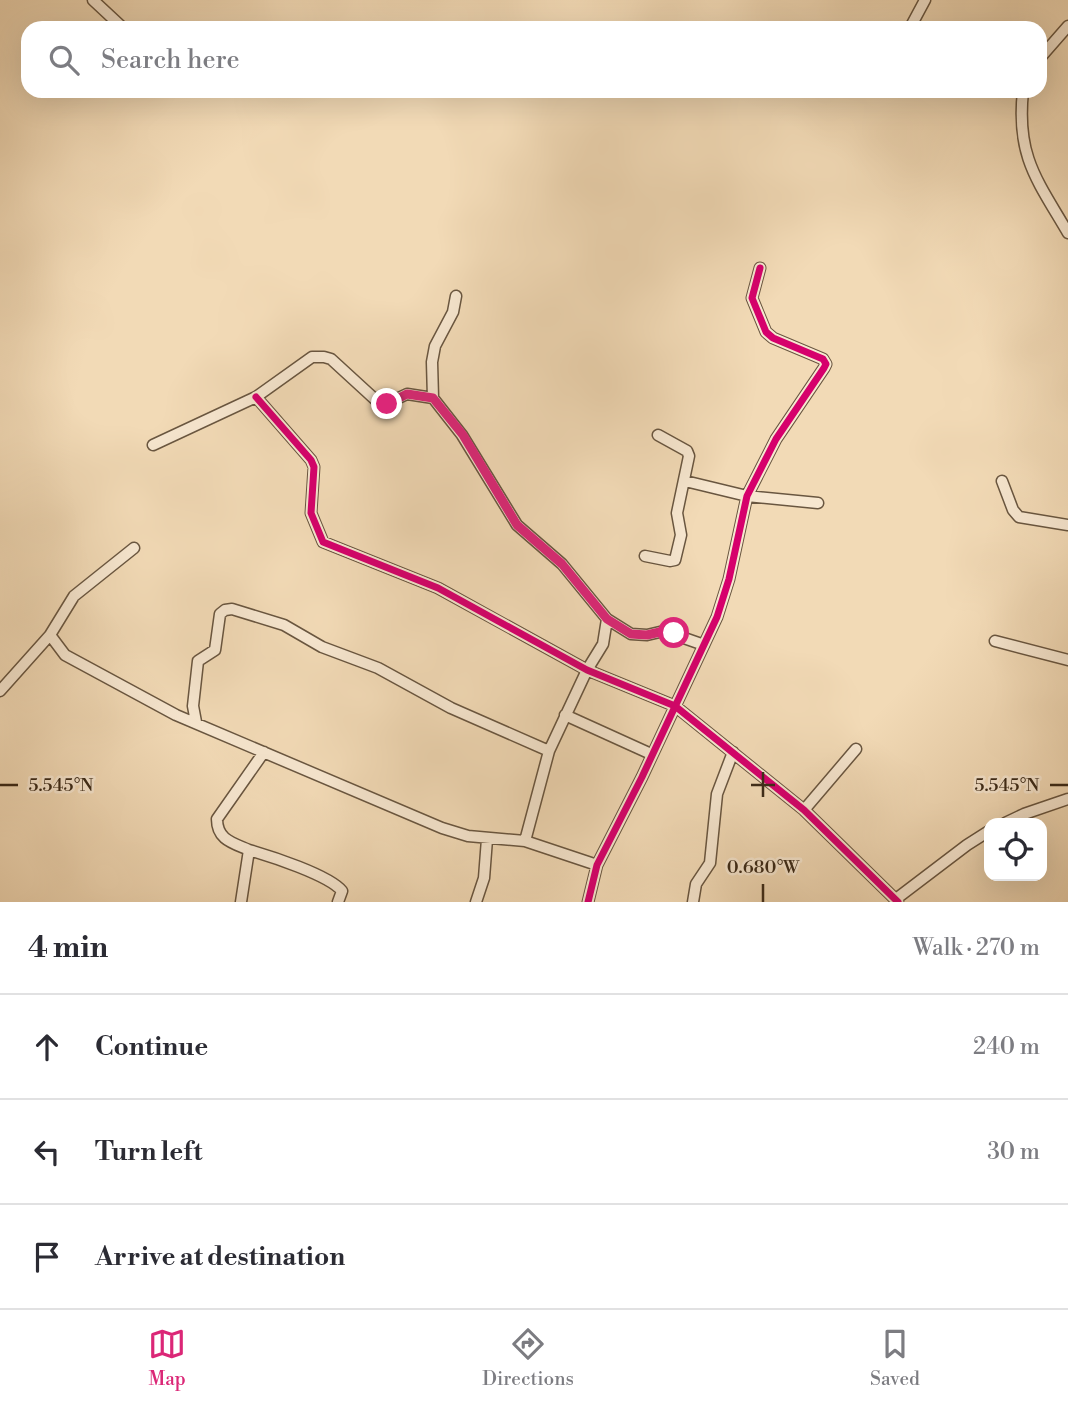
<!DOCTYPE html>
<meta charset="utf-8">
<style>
:root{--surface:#fff;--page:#f2f2f3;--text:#2b2b33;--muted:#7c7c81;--line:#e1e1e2;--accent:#db2777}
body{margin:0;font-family:"Libre Bodoni",serif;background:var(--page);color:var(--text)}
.controls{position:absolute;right:21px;bottom:21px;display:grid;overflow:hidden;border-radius:14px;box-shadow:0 7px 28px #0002}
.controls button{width:63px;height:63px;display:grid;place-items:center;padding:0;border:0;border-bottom:2px solid var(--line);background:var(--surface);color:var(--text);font:35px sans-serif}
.stop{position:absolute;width:21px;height:21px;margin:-16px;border:5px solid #db2777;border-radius:50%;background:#fff}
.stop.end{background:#db2777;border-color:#fff;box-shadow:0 2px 7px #0008}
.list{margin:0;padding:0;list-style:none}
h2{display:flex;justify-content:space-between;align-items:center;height:91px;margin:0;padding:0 28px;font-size:30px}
h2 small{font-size:23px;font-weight:400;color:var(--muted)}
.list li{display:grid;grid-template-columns:46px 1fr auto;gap:21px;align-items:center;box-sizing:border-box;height:105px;padding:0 28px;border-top:2px solid var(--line)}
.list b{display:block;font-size:26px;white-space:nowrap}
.list em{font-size:23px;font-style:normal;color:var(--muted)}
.icon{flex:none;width:38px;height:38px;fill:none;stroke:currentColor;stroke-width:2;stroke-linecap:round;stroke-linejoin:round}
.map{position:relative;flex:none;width:1068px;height:902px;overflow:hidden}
.search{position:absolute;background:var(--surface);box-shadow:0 7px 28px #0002;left:21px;right:21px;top:21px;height:77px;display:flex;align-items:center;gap:18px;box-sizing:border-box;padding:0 24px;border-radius:21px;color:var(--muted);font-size:26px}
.sheet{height:406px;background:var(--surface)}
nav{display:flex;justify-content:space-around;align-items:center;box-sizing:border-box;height:98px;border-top:2px solid var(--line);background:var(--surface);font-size:19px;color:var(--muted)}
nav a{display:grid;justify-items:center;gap:4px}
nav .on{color:var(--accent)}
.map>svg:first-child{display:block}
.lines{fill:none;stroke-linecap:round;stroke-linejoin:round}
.street-casing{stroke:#695640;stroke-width:13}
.street{stroke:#f7e7d0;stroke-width:10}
.cycleway-casing{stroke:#f7e7d0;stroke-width:11}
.cycleway{stroke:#d6006c;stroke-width:7}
.route{stroke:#db2777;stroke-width:9}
.ticks{fill:none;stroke:#3b2a18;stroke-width:2.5}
.ticks-label{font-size:18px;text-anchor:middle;fill:#3b2a18;stroke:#f7e7d0;stroke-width:5;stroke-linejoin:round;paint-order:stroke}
</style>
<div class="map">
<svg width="1068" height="902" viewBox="0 0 1068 902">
<rect width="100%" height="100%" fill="#f2dab6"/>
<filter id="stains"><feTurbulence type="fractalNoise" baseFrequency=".00286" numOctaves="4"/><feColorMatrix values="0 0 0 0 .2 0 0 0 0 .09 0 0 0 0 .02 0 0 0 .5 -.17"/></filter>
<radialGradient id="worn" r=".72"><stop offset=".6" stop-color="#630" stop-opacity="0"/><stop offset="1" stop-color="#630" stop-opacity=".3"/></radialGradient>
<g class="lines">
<defs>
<path id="street" d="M93 0 123 28
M911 26 925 0
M1040 58 1068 26
M1023 91C1016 156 1037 180 1068 233
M456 296 453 312 435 346 432 362 433 398 462 435 517 525 562 564 607 619 631 634 647 635 664 631 704 645
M256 397 311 460 314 467 311 513 323 542 438 588 587 670 675 706 804 810 898 902
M153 445 256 397 312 357H324L331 359 379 403 386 404 407 394 433 398
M685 481 747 496 818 503
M1002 481 1013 510 1019 517 1068 525
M134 548 74 596 50 635 65 655 176 715 442 828 468 836 525 841
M645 556 670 561 675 560 681 535 677 513 689 456 687 451 658 435
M995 641 1068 660
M0 691 50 635
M565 715 651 754
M196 722 193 706 198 661 215 650 220 614 225 610 232 609 284 625 322 647 378 668 451 708 549 751
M804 810 856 749
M1005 823 1024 814 1068 799
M249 850C270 856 329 875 342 891L338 902
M597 865 525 841 549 751 587 670 603 644 607 619
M896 899 967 845 989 831
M241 902 249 850C233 843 217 840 217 819L264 752
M476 902 484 878 487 839
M588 902 597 865 642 777 717 617 729 579 747 496 776 439 824 368 826 364 823 359 773 338 766 332 752 298 760 268
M693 902 696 884 710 863 717 794 733 752"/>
</defs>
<use href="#street" class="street-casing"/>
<use href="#street" class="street"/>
<defs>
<path id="cycleway" d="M256 397 311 460 314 467 311 513 323 542 438 588 587 670 675 706 804 810 898 902
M588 902 597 865 642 777 717 617 729 579 747 496 776 439 824 368 826 364 823 359 773 338 766 332 752 298 760 268"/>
</defs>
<use href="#cycleway" class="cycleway-casing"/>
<use href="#cycleway" class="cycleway"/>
</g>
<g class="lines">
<path class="route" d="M387 404 407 394 433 398 463 435 517 525 562 564 607 619 631 634 647 635 664 631 674 633"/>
</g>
<path class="ticks" d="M763 772V797M0 785H18M751 785H775M1050 785H1068M763 884V902"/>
<g class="ticks-label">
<text x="61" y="791">5.545°N</text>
<text x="1007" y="791">5.545°N</text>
<text x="763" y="873">0.680°W</text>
</g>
<rect width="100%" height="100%" filter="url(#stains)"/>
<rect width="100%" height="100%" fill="url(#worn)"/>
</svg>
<div class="controls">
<button><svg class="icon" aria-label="locate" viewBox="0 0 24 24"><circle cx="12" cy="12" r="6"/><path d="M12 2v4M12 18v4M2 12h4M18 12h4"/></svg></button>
</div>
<div class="stop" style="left:674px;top:633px"></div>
<div class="stop end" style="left:387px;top:404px"></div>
<div class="search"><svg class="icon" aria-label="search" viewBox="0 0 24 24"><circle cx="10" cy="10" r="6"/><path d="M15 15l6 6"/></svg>Search here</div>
</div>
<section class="sheet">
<h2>4 min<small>Walk · 270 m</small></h2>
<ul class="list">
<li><svg class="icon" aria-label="ahead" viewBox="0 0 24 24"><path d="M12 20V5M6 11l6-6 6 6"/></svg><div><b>Continue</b></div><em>240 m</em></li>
<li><svg class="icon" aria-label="left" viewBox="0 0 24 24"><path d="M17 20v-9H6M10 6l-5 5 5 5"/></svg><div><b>Turn left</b></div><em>30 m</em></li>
<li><svg class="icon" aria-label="arrive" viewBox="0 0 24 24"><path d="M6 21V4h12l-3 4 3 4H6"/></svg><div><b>Arrive at destination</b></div></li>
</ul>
</section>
<nav>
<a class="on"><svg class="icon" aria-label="map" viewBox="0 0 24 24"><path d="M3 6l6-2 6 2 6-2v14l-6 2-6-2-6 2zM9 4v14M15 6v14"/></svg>Map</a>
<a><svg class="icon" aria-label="directions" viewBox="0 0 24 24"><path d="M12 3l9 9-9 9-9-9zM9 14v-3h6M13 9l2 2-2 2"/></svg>Directions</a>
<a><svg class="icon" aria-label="saved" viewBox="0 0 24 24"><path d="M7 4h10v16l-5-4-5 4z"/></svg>Saved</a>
</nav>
